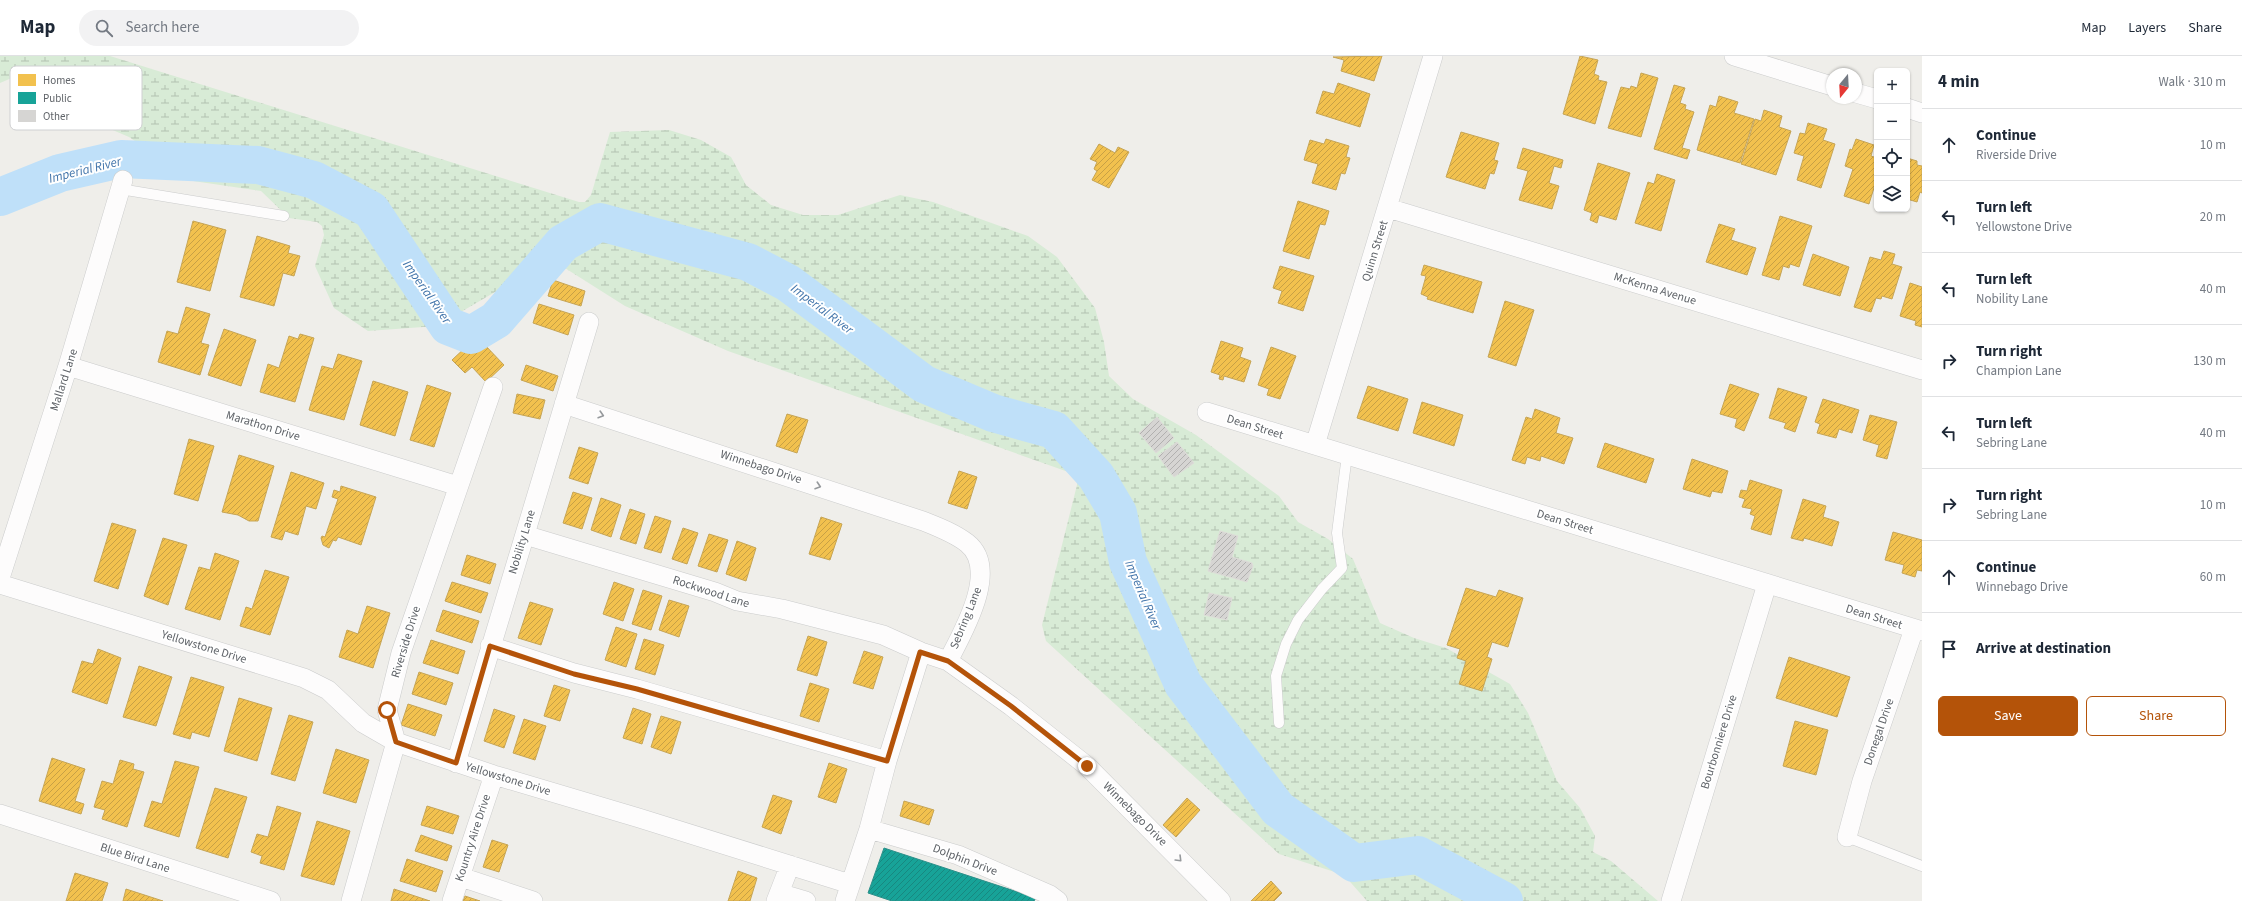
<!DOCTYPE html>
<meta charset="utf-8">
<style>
:root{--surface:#fff;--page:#f2f2f3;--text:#1f2937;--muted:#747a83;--line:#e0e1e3;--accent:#b45309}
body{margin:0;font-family:"Source Sans 3",sans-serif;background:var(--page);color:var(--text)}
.controls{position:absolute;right:12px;top:12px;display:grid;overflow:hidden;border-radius:6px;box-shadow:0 1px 3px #0004}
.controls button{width:36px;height:36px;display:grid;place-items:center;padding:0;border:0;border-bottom:1px solid var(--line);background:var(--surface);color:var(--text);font:20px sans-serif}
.compass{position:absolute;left:1826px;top:12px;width:36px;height:36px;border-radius:50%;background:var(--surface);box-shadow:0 1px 3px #0004;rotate:198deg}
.stop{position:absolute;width:12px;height:12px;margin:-9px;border:3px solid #b45309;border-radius:50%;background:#fff}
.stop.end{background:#b45309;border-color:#fff;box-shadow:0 1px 4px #0008}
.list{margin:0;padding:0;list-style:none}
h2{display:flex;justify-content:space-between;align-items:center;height:52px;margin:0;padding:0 16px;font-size:17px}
h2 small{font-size:13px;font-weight:400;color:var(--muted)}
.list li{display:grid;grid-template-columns:26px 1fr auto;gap:12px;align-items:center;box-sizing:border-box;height:72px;padding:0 16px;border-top:1px solid var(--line)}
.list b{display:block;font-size:15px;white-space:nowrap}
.list p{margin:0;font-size:13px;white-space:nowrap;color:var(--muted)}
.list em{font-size:13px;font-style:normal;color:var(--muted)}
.actions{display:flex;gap:8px;padding:12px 16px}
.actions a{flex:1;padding:9px 0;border:1px solid var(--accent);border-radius:6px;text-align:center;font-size:14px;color:var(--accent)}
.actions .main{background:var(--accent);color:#fff}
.icon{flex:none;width:22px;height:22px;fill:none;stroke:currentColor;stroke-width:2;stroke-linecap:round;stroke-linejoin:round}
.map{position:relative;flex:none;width:1922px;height:845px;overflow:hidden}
header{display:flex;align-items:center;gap:24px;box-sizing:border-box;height:56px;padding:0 20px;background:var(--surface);border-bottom:1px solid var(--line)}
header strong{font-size:19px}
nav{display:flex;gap:22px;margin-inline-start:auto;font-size:14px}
.search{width:280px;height:36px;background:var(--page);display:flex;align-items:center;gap:10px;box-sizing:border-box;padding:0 14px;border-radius:22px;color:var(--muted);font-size:15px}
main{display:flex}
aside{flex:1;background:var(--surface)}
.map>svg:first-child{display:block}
.wetland{fill:url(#wetland-marsh)}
.homes{fill:url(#homes-hatch);stroke:#c6a556}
.public{fill:url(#public-hatch);stroke:#2d908a}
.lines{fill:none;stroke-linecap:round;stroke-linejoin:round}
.river{stroke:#bfe0f9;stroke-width:38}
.building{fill:url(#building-hatch);stroke:#deddd9}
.service-casing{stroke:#cbcccc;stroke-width:11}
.minor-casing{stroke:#cbcccc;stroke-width:20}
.service{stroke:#fdfcfc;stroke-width:10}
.minor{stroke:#fdfcfc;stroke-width:19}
.oneway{stroke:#96999c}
.route{stroke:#b45309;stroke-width:5}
.labels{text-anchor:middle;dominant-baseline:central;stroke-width:4;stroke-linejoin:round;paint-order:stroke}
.street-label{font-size:12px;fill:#5f6368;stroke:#fff}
.water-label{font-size:13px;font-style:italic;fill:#4174aa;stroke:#fff}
.key{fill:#fff;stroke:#cfd0d2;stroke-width:1}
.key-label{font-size:11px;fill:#5f6368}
</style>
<header>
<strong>Map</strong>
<div class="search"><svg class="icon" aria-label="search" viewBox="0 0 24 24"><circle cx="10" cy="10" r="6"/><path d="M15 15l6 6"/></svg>Search here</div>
<nav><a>Map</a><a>Layers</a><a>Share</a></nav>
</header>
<main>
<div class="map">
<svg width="1922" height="845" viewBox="0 0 1922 845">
<defs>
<pattern id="wetland-marsh" width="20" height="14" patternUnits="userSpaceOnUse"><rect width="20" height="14" fill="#d8ebd6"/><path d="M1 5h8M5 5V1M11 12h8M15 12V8" fill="none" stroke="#b2c2b1"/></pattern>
<pattern id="homes-hatch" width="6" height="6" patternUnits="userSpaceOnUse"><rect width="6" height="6" fill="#f2c14e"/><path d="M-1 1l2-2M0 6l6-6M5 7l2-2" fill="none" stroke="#c7a045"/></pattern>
<pattern id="public-hatch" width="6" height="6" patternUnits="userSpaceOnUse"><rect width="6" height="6" fill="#17a398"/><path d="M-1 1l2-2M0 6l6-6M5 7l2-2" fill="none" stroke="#188880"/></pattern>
<pattern id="building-hatch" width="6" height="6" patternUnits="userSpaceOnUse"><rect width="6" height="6" fill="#d6d5d3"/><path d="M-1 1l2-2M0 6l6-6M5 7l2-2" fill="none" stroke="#b1b0af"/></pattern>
</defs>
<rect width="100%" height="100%" fill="#efeeea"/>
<path class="wetland" d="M0 0H110L579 146H585L591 139 610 76 669 74 701 84 731 101 746 129 771 149 803 159H838L900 139 933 146 1028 180 1057 201 1095 252 1104 286 1109 320 1133 343 1196 379 1253 421 1279 440 1298 466 1328 483 1353 503 1380 567 1414 582 1446 592 1510 628 1528 657 1557 725 1580 752 1595 780 1593 796 1611 805 1658 845H1367L1344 819 1279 798 1046 585 1042 569 1077 429V423L1074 418 728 295 625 250 557 207 512 226 437 270 368 275 334 252 315 210 324 179 322 170 317 166 289 162 261 135 193 125 129 81 108 72 83 52 60 28 28 15 0 27Z"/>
<path class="homes" d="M1382 0 1374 25 1341 15 1344 4 1333 1Z
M1580 0 1598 4 1594 18 1599 20 1598 24 1607 26 1595 68 1563 58Z
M1641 17 1658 22 1641 81 1608 72 1621 31 1630 33 1631 30 1637 32Z
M1338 27 1370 38 1360 71 1316 57 1323 35 1334 38Z
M1674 29 1685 32 1680 47 1686 49 1685 53 1694 56 1682 92 1690 94 1687 103 1654 93Z
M1719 40 1738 46 1734 57 1754 63 1740 107 1697 94 1710 49 1716 51Z
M1764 54 1782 60 1779 71 1791 75 1776 119 1741 108 1755 63 1761 65Z
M1808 67 1827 73 1823 84 1835 88 1821 132 1797 124 1804 100 1794 97 1800 77 1805 78Z
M1461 76 1499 87 1494 104 1498 105 1494 118 1490 117 1485 133 1446 121Z
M1326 83 1349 90 1346 101 1350 102 1345 118 1341 117 1336 134 1312 127 1318 108 1304 104 1310 84 1324 88Z
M1856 83 1874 89 1871 100 1877 102V122L1869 148 1844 140 1853 113 1845 110 1850 93 1852 94Z
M1099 88 1115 97 1118 91 1129 96 1109 132 1092 124 1097 115 1094 113 1097 106 1090 103Z
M1523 92 1563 104 1561 112 1554 110 1549 127 1559 130 1552 153 1519 144 1528 115 1517 112Z
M1907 102 1917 105V109L1922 110V137L1920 136 1917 146 1907 143Z
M1598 107 1630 117 1616 164 1599 159 1597 167 1590 164 1592 157 1584 154Z
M1657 118 1675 124 1661 175 1635 167 1648 126 1654 128Z
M1298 145 1329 155 1325 169 1320 168 1309 203 1283 195Z
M1780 160 1812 170 1799 211 1790 208 1789 212 1783 210 1779 224 1762 219Z
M193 165 226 174 210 235 177 226Z
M1719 168 1735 173 1731 184 1756 192 1747 219 1706 206Z
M257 180 290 190 288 197 300 200 294 220 283 217 274 250 240 241Z
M1884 195 1895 198 1892 208 1902 211 1892 243 1882 240 1881 243 1876 242 1871 256 1854 251 1870 201 1881 204Z
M1813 198 1849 211 1840 240 1803 229Z
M1424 209 1482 226 1473 257 1427 243 1428 241 1421 238 1426 220 1421 219Z
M1280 210 1314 220 1303 255 1278 247 1282 235 1273 232Z
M553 224 585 235 581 250 548 240Z
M1910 227 1922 231V271L1915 269 1916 265 1900 260Z
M1505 245 1534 254 1516 310 1488 301Z
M539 248 574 259 568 279 533 267Z
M186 251 210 258 201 287 209 289 200 319 158 306 167 275 178 278Z
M224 273 256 284 241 330 208 319Z
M300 278 314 282 295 346 260 336 268 308 279 312 289 280 298 283Z
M1221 285 1243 292 1240 301 1251 305 1244 326 1224 320 1223 324 1219 323 1220 319 1211 316Z
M483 287 504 309 486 326 472 311 465 317 452 304 467 290 473 296Z
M1271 291 1296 300 1280 343 1267 339 1269 333 1258 329Z
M338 298 362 305 344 364 309 354 322 310 333 313Z
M526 309 558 320 553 335 521 324Z
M373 325 408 336 395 380 360 369Z
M1730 328 1759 338 1744 375 1735 371 1737 363 1720 358Z
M427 329 451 337 434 391 410 384Z
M1368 330 1408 343 1398 375 1357 362Z
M1778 332 1807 341 1795 376 1784 372 1786 367 1769 362Z
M517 338 545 344 540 363 513 357Z
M1823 343 1859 354 1852 377 1839 373 1836 382 1817 377 1820 368 1815 366Z
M1422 346 1463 359 1454 390 1413 377Z
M1535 353 1560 362 1556 377 1573 382 1564 408 1541 400 1540 405 1527 401 1525 408 1512 404 1526 361 1532 363Z
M787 358 808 364 797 397 776 390Z
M1870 359 1897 366 1887 403 1876 400 1879 389 1863 384Z
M189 383 214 390 198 445 174 438Z
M1605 387 1654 403 1646 427 1597 411Z
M579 391 598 397 588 428 569 422Z
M239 399 274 410 258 465H249L238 459 222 456Z
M1692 403 1728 415 1722 437 1712 435 1710 441 1683 433Z
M959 415 977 421 967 453 948 447Z
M291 416 324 427 316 453 306 450 298 479 285 475 282 484 271 481Z
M1750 424 1782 434 1771 479 1751 473 1755 460 1750 458 1752 453 1742 451 1745 443 1739 441 1741 434 1747 435Z
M341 430 376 441 361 489 338 481 336 485 333 484 329 492 323 489 321 482 322 480 325 481 338 443 332 441 334 434 340 436Z
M573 436 592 442 582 473 563 467Z
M601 442 621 449 611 481 591 474Z
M1803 443 1826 450 1823 461 1839 466 1832 490 1804 482 1803 485 1791 482Z
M630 453 645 458 636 488 620 483Z
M655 460 671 465 661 497 644 492Z
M821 461 842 468 830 504 809 498Z
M112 467 136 474 118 533 94 525Z
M683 472 698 477 687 508 672 503Z
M1893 476 1922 484V515L1917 514 1915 521 1902 517 1904 509 1885 504Z
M709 478 728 484 717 516 698 510Z
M163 482 187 489 168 549 144 540Z
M737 485 756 492 746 525 726 518Z
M215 497 239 505 220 564 185 553 199 511 210 514Z
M467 499 496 508 490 528 461 519Z
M265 514 289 521 270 579 240 570 246 551 252 553Z
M452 526 488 537 481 557 445 545Z
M614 526 634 533 623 565 603 558Z
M1466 532 1496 541 1499 534 1523 542 1508 591 1492 586 1487 601 1492 603 1482 635 1459 628 1466 605 1457 602 1460 593 1447 589Z
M643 534 662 540 651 574 632 568Z
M669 544 689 550 679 581 659 574Z
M530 546 553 553 541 589 518 582Z
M367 550 390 557 373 612 339 601 347 574 358 578Z
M443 554 479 565 472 587 436 575Z
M616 571 637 578 626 611 605 604Z
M808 580 827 586 817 620 797 614Z
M644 583 664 589 655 619 635 613Z
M431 584 465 595 458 618 423 607Z
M98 593 121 602 107 648 72 636 82 605 93 608Z
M864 595 883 601 873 633 853 627Z
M1789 601 1850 621 1837 661 1776 642Z
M139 610 172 621 156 670 123 661Z
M419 616 453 627 446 649 412 638Z
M191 621 224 631 209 681 192 676 190 683 173 678Z
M810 627 829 633 819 666 800 660Z
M554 629 570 634 560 665 544 660Z
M239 642 272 652 257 705 224 695Z
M408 648 442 659 435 680 401 669Z
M633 652 651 658 642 688 623 682Z
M494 653 515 660 504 692 484 685Z
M289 659 313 666 295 725 271 718Z
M661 660 681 666 671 698 651 691Z
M524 663 546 670 535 704 513 697Z
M1795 665 1828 674 1816 719 1783 710Z
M336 693 369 704 356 747 323 737Z
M52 702 85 713 75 745 84 748 81 758 39 745Z
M120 704 134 708 133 713 144 716 127 771 102 763 105 754 94 751 102 725 113 728Z
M175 705 199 711 179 781 144 770 152 745 162 748Z
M829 707 847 713 836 747 818 741Z
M215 732 247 741 228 802 196 792Z
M773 739 792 745 781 778 762 771Z
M1187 742 1200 754 1176 781 1163 769Z
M904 745 934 754 929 769 900 760Z
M277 750 301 757 284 814 260 807 262 800 251 796 257 778 268 781Z
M427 750 459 760 453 778 421 769Z
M317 765 350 775 334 829 301 820Z
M421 779 452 790 447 805 415 795Z
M492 784 508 789 499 816 483 811Z
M407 803 443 815 436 836 400 825Z
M738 815 757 822 750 845H728Z
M75 817 108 827 102 845H66Z
M1271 825 1282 837 1274 845H1251Z
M126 833 163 845H123Z
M394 833 430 845H391Z
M465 840 480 845H463Z"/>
<path class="public" d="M884 792 1036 842 1034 845H892L868 837Z"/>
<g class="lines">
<path class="river" d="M0 141 60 117 121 103 258 109 314 124 371 154 448 270 471 279 496 264 563 187 600 166 748 206 788 227 924 328 993 357 1054 374 1096 420 1118 457 1128 506 1183 628 1278 753 1354 807 1418 799 1504 845"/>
</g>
<path class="building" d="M1157 361 1174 382 1156 397 1139 377Z
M1177 386 1194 407 1174 421 1158 400Z
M1220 475 1238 480 1232 501 1252 507 1253 510 1247 526 1208 515Z
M1209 537 1232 542 1227 564 1204 559Z"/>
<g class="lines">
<defs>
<path id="service" d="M120 133 284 160
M1279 667 1276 620 1286 588 1298 564 1322 533 1342 512 1337 477 1347 399
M1847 781 1922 810"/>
<path id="minor" d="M1734 0 1832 30
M1856 37 1877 43
M1907 52 1922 57
M1388 152 1922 314
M68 310 458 430
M564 348 923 465C938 471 954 477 967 487 1000 513 963 576 948 605
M1207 356 1922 575
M1315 389 1433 0
M525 479 715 536 737 545 782 553 883 579 921 596 948 605 1011 650 1087 710 1221 845
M0 522 68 310 123 124
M0 528 304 622 328 634 363 667 396 686 494 719 639 762 850 828
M490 590 574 617 637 633 887 705
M456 707 589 266
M0 758 271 845
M869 773 958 799 1050 839 1058 845
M1847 781 1862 725 1914 573
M461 821 533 845
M779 837 806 845
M351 845 396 686 387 654 401 597 493 331
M452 845 494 719
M776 845 790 809
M845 845 869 773 887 705 921 596
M1671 845 1767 528"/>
</defs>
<use href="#service" class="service-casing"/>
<use href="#minor" class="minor-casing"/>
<use href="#service" class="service"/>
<use href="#minor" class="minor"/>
</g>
<defs><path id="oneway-chevron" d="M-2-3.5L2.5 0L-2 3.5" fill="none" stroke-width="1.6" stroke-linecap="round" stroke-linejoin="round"/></defs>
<g class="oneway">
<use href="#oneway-chevron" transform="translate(601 359) rotate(17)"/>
<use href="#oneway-chevron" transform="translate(818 430) rotate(18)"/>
<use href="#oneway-chevron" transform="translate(1179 803) rotate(45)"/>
</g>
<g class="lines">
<path class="route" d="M387 654 396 686 456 707 490 590 574 618 637 633 887 705 920 596 948 605 1011 650 1087 710"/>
</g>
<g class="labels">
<g class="street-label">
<text transform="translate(1375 195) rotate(-73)">Quinn Street</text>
<text transform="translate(1655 233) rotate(17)">McKenna Avenue</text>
<text transform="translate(64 324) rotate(-72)">Mallard Lane</text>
<text transform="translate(263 370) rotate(17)">Marathon Drive</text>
<text transform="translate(1255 371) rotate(17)">Dean Street</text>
<text transform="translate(761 411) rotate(18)">Winnebago Drive</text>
<text transform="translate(1565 466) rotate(17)">Dean Street</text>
<text transform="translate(522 486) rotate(-73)">Nobility Lane</text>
<text transform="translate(711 536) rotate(18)">Rockwood Lane</text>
<text transform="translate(1874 561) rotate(17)">Dean Street</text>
<text transform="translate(966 562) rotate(-68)">Sebring Lane</text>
<text transform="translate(406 586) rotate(-73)">Riverside Drive</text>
<text transform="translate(204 591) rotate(17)">Yellowstone Drive</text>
<text transform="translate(1879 676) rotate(-71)">Donegal Drive</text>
<text transform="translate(1719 686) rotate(-73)">Bourbonniere Drive</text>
<text transform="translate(508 723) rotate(17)">Yellowstone Drive</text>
<text transform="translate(1135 758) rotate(45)">Winnebago Drive</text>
<text transform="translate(473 782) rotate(-72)">Kountry Aire Drive</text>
<text transform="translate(135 802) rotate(18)">Blue Bird Lane</text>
<text transform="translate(965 804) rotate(21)">Dolphin Drive</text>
</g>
<g class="water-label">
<text transform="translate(85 114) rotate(-14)">Imperial River</text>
<text transform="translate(427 236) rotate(55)">Imperial River</text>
<text transform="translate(822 253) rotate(37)">Imperial River</text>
<text transform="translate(1143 539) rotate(67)">Imperial River</text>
</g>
</g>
<rect x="10" y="10" width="132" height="64" rx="6" class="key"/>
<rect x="18" y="18" width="18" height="12" fill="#f2c14e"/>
<rect x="18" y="36" width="18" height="12" fill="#17a398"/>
<rect x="18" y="54" width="18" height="12" fill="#d6d5d3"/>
<g class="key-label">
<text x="43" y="28">Homes</text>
<text x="43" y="46">Public</text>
<text x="43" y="64">Other</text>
</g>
</svg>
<div class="controls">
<button>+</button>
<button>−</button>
<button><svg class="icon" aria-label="locate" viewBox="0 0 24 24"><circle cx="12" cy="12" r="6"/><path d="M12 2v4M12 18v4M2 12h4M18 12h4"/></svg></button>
<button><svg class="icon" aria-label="layers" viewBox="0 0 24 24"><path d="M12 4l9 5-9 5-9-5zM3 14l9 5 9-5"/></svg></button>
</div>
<svg class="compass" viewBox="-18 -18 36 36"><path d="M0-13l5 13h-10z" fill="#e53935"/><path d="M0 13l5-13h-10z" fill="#747a83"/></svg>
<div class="stop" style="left:387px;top:654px"></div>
<div class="stop end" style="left:1087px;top:710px"></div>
</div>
<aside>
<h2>4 min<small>Walk · 310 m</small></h2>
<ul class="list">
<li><svg class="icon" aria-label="ahead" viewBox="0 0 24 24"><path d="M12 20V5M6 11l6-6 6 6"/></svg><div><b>Continue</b><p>Riverside Drive</p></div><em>10 m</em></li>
<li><svg class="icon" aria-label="left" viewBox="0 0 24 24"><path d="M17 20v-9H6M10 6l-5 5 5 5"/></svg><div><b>Turn left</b><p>Yellowstone Drive</p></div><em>20 m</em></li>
<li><svg class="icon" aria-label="left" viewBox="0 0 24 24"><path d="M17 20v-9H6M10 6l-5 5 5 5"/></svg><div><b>Turn left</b><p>Nobility Lane</p></div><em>40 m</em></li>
<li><svg class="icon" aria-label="right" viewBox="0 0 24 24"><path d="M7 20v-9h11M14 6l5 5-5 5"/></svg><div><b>Turn right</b><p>Champion Lane</p></div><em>130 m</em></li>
<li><svg class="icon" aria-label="left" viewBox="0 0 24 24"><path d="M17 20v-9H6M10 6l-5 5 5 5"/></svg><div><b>Turn left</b><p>Sebring Lane</p></div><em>40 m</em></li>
<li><svg class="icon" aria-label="right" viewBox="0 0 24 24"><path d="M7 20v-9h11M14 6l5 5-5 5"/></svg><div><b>Turn right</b><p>Sebring Lane</p></div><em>10 m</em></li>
<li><svg class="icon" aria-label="ahead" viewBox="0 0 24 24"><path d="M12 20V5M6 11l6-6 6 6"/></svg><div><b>Continue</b><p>Winnebago Drive</p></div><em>60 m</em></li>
<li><svg class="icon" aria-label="arrive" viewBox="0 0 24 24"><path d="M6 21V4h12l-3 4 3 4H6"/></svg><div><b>Arrive at destination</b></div></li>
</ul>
<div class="actions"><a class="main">Save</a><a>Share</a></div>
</aside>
</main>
